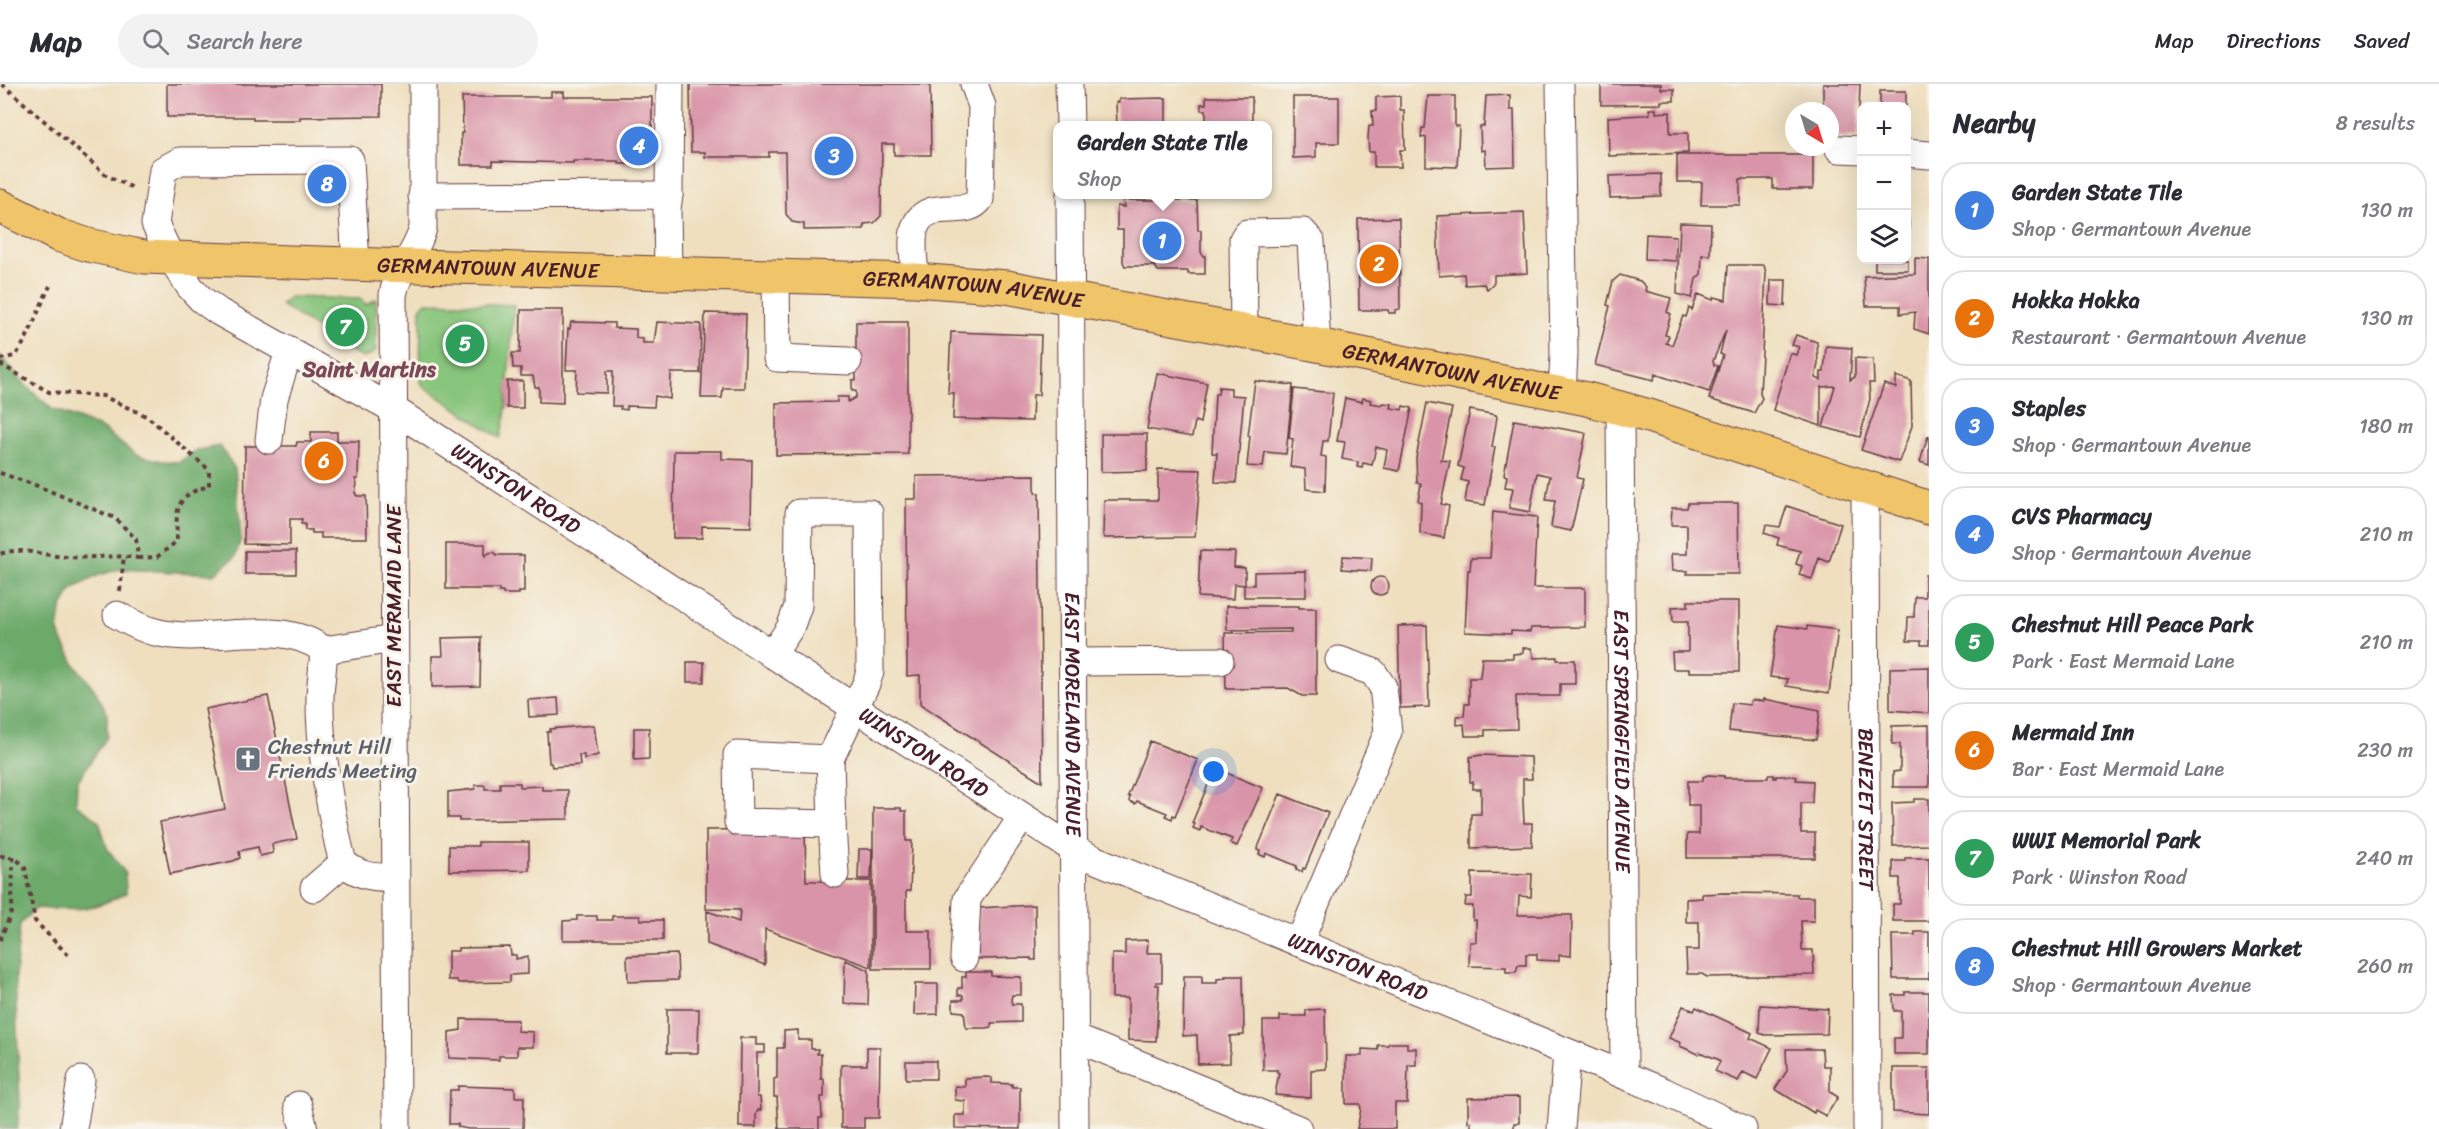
<!DOCTYPE html>
<meta charset="utf-8">
<style>
:root{--surface:#fff;--page:#f2f2f3;--text:#2b2b33;--muted:#7c7c81;--line:#e1e1e2;--accent:#1f6fb2}
body{margin:0;font-family:Sriracha,sans-serif;background:var(--page);color:var(--text)}
.controls{position:absolute;right:18px;top:18px;display:grid;overflow:hidden;border-radius:12px;box-shadow:0 6px 24px #0002}
.controls button{width:54px;height:54px;display:grid;place-items:center;padding:0;border:0;border-bottom:2px solid var(--line);background:var(--surface);color:var(--text);font:30px sans-serif}
.compass{position:absolute;left:1785px;top:18px;width:54px;height:54px;border-radius:50%;background:var(--surface);box-shadow:0 6px 24px #0002;rotate:142deg}
.you{position:absolute;left:1214px;top:688px;width:21px;height:21px;margin:-15px;border:4px solid #fff;border-radius:50%;background:#1a73e8;box-shadow:0 0 0 9px #1a73e833}
.badge{display:grid;place-items:center;width:39px;height:39px;border-radius:50%;background:var(--accent);color:#fff;font-size:20px;font-weight:700}
.pin{position:absolute;translate:-50% -50%;border:3px solid #fff;box-shadow:0 2px 6px #0006}
.popup{position:absolute;left:1053px;top:37px;width:219px;height:78px;box-sizing:border-box;display:grid;place-content:center;border-radius:12px;background:var(--surface);filter:drop-shadow(0 2px 4px #0005);font-size:20px;white-space:nowrap;color:var(--muted)}
.popup b{font-size:22px;color:var(--text)}
.popup::after{content:'';position:absolute;left:50%;top:100%;margin-left:-12px;border:12px solid transparent;border-top-color:var(--surface)}
.list{margin:0;padding:0;list-style:none}
h2{display:flex;justify-content:space-between;align-items:center;height:78px;margin:0;padding:0 24px;font-size:26px}
h2 small{font-size:20px;font-weight:400;color:var(--muted)}
.list li{display:grid;grid-template-columns:39px 1fr auto;gap:18px;align-items:center;box-sizing:border-box;height:96px;margin:0 12px 12px;padding:0 12px;border:2px solid var(--line);border-radius:24px}
.list b{display:block;font-size:22px;white-space:nowrap}
.list p{margin:0;font-size:20px;white-space:nowrap;color:var(--muted)}
.list em{font-size:20px;font-style:normal;color:var(--muted)}
.icon{flex:none;width:33px;height:33px;fill:none;stroke:currentColor;stroke-width:2;stroke-linecap:round;stroke-linejoin:round}
.map{position:relative;flex:none;width:1929px;height:1045px;overflow:hidden}
header{display:flex;align-items:center;gap:36px;box-sizing:border-box;height:84px;padding:0 30px;background:var(--surface);border-bottom:2px solid var(--line)}
header strong{font-size:28px}
nav{display:flex;gap:33px;margin-inline-start:auto;font-size:21px}
.search{width:420px;height:54px;background:var(--page);display:flex;align-items:center;gap:15px;box-sizing:border-box;padding:0 21px;border-radius:33px;color:var(--muted);font-size:22px}
main{display:flex}
aside{flex:1;background:var(--surface)}
.map>svg:first-child{display:block}
.green{fill:#87c47b;stroke:#687253;stroke-width:1.5}
.forest{fill:#6daa6b;stroke:#5c644b;stroke-width:1.5}
.building{fill:#d994a9}
.lines{fill:none;stroke-linecap:round;stroke-linejoin:round}
.minor-casing{stroke:#633c41;stroke-width:29}
.major-casing{stroke:#633c41;stroke-width:35}
.path{stroke:#633c41;stroke-width:4;stroke-dasharray:4.5 4.5;stroke-linecap:butt}
.minor{stroke:#fff;stroke-width:27}
.major{stroke:#f0c469;stroke-width:33}
.labels{text-anchor:middle;dominant-baseline:central;stroke-width:6;stroke-linejoin:round;paint-order:stroke}
.street-label{font-size:21px;fill:#4a1f2b;stroke:#f7f3e8}
.worship-label{font-size:21px;fill:#5b616d;stroke:#f7f3e8;text-anchor:start}
.neighbourhood-label{font-size:22px;font-weight:bold;fill:#7c4857;stroke:#f7f3e8}
</style>
<header>
<strong>Map</strong>
<div class="search"><svg class="icon" aria-label="search" viewBox="0 0 24 24"><circle cx="10" cy="10" r="6"/><path d="M15 15l6 6"/></svg>Search here</div>
<nav><a>Map</a><a>Directions</a><a>Saved</a></nav>
</header>
<main>
<div class="map">
<svg width="1929" height="1045" viewBox="0 0 1929 1045">
<rect width="100%" height="100%" fill="#f7f3e8"/>
<filter id="ink" filterUnits="userSpaceOnUse"><feTurbulence type="fractalNoise" baseFrequency=".0167" numOctaves="2"/><feDisplacementMap in="SourceGraphic" scale="12" xChannelSelector="R" yChannelSelector="G"/><feConvolveMatrix kernelMatrix="1 2 1 2 8 2 1 2 1" color-interpolation-filters="sRGB"/></filter>
<filter id="wash" filterUnits="userSpaceOnUse"><feTurbulence type="fractalNoise" baseFrequency=".008" numOctaves="4" result="noise"/><feDisplacementMap in="SourceGraphic" scale="24" xChannelSelector="R" yChannelSelector="G"/><feGaussianBlur stdDeviation="1.35" result="paint"/><feColorMatrix in="noise" values="0 0 0 0 0 0 0 0 0 0 0 0 0 0 0 0 0 1.4 0 .05"/><feComposite in="paint" operator="in"/></filter>
<g filter="url(#wash)">
<rect width="100%" height="100%" fill="#efdfbf"/>
<path class="green" d="M290 213 361 215 366 221 376 215V264L374 269 363 274 357 271 281 221Z
M426 218 514 221 505 334 500 354 423 302 420 296 421 223Z"/>
<path class="forest" d="M0 271 22 298 52 325 102 345 136 371 162 377 179 378 197 366 220 362 235 385 241 455 235 473 214 490 120 485 99 491 72 505 61 525 58 548 75 581 94 605 107 629V653L77 698 76 720 99 737 107 764 125 789 126 809C92 827 74 827 36 824L20 840 15 893 20 1021 17 1045H0Z"/>
<g id="blocks">
<path class="building" d="M167 0H381V32L300 33V36H253V33H167Z
M690 0H930L931 71H894V60H882L881 132 874 139 864 140V145L804 146V140L792 138 786 130 785 68H769V73H705V68H691Z
M1601 0H1661V5H1674V17H1661V20L1601 21Z
M1823 0H1860L1858 53H1830V27H1823Z
M1880 7H1906V22H1880Z
M551 8H564V13H652V80H619V77H573V79L493 77V81H461V49H463L462 13H551Z
M1510 11V26H1514L1515 82 1486 83 1485 66 1481 67 1480 42H1484L1486 12Z
M1400 12V26H1404L1405 66H1400L1401 83H1374V68H1369L1368 54 1369 42H1373L1372 27H1376V13Z
M1428 12H1455V42H1459L1457 83 1426 82V53L1421 54 1422 44H1425Z
M1206 13H1252V42H1206V26H1201V20H1206Z
M1293 13H1339V59H1316V73L1293 74Z
M1166 14V42H1117L1116 18H1119V15Z
M1649 25H1656V29L1670 28V49H1688V69L1609 72 1608 33 1643 31 1650 30Z
M1677 71H1813V105H1773V95H1740V121H1701L1702 98H1677Z
M1661 90V112L1610 114 1609 92Z
M1123 116H1197L1198 146H1201V168L1203 172H1205V190H1188V187H1158L1155 182H1125L1123 178V146H1117V122L1124 123Z
M1524 128 1527 189 1494 191V199L1487 205 1484 200 1465 201 1464 190 1439 192 1437 132Z
M1399 134 1400 225 1395 226V229H1389L1388 226H1359L1358 135Z
M1906 136H1909V154H1906Z
M1680 139 1711 140 1710 171H1702L1701 190 1696 195 1692 214 1677 210Z
M1646 150 1676 152V177L1645 175Z
M1915 174 1929 175V250L1914 245 1915 228 1900 230V222H1866L1864 192 1915 190Z
M1875 176H1908V186H1875Z
M1728 181H1764L1766 189 1760 310 1762 314 1754 329 1709 315 1723 271 1720 270 1726 246 1713 277 1714 281 1718 282 1709 308 1655 290 1654 296 1595 281 1610 222 1607 221 1613 197 1620 191 1640 197 1646 203 1645 207 1671 214 1667 228 1671 230 1665 251 1669 252 1666 259 1672 261 1683 232 1686 233 1689 224 1692 226 1698 210 1713 216 1714 213 1726 216Z
M1771 196H1786L1785 222 1770 221Z
M521 226H563V319L539 318V303H535L533 292H521V284H513L512 269H520Z
M705 229 746 230 744 304H723L722 314H701Z
M571 238 614 239V244L636 245V254L643 255V259H654L657 238 701 240 700 289H671L670 315 655 312 654 323 627 322V326L620 325 621 322H612L613 287H607V309L576 308 577 286H566L568 245H570Z
M856 238H908V370L776 371V319L837 318V313H848V318L856 313V307H852V296H856Z
M951 248 1041 251 1039 311H1033L1032 337 953 335 954 309H948Z
M1796 251 1817 258 1818 280 1815 294 1821 296V288H1824L1826 262 1852 264 1850 296 1855 293V274L1873 275 1874 299H1869L1870 315 1860 353 1823 343 1835 302 1821 303V342L1773 326 1790 269 1796 271 1799 263 1792 261Z
M1157 289 1207 299 1200 339 1195 337 1192 353 1147 345Z
M1896 292 1911 297 1912 342 1899 378 1861 366 1884 300 1896 304Z
M507 297H523V324H507Z
M1255 297 1293 301 1286 370 1265 368 1263 383 1247 382 1250 352H1248Z
M1219 303 1231 304V311L1244 312 1236 399 1215 398 1217 369H1212L1215 310H1218Z
M1294 305 1333 309 1328 357H1323L1321 372 1326 373 1325 407 1306 405 1305 385 1290 383 1293 355 1289 354Z
M1345 314 1362 318 1363 314 1371 316 1370 319 1382 321 1383 319 1392 320 1391 324 1402 326 1403 322 1412 324 1399 387 1384 384 1387 366 1376 363 1372 381 1363 379 1362 384 1357 383 1358 378 1342 375 1345 358 1337 357Z
M1427 319 1452 324 1441 376 1450 377 1441 420 1449 422 1444 454 1420 449 1421 418 1418 417 1421 400 1417 399 1416 374Z
M1470 326 1496 331 1497 333 1492 363H1495L1485 421 1465 418 1468 398 1461 396 1464 384 1458 382Z
M1514 336 1586 349 1577 394 1583 395 1571 447 1551 443 1555 417 1546 416 1550 392 1537 389 1530 428 1509 424 1513 404 1505 403 1507 392 1504 391Z
M311 348H337V357H359L358 395H355L357 400 355 409 357 412H366L367 454H321V449H312V446H305V440H301L302 435H290V461L244 460 245 362H296L297 358H311Z
M1101 350H1147V387L1101 388Z
M1928 352H1929V381L1920 378Z
M674 367H722V375L752 376 751 443 702 442V454H673Z
M1158 385 1201 386 1195 453 1105 454 1103 451 1104 416H1158Z
M1035 391V409H1039L1042 698 920 620V591L907 592 906 415H916V392Z
M1688 419H1738L1739 490H1687L1688 487H1672L1671 470H1687V441H1671L1672 424H1687Z
M1787 422 1841 440 1829 478 1819 474 1812 495 1799 491 1802 482 1796 480 1800 467 1777 461 1779 454 1764 449 1766 441 1780 443Z
M1493 428 1537 433 1533 504H1585V543L1531 544 1530 548 1511 547V550L1465 548 1468 486H1470L1471 474H1490Z
M446 460H485V472L489 469 494 468 497 471H524V508H519V510H503V508H499V505H446Z
M245 467H296V490H245Z
M1200 467 1235 468 1234 483 1245 484V501L1234 500 1233 515 1198 513Z
M1343 472 1372 474 1371 487 1342 485Z
M1306 487V513H1244V501H1254V488Z
M1925 491H1929V561H1921V557H1907L1908 533H1914L1915 513H1925Z
M1371 502a9 9 0 1 1 18 0a9 9 0 1 1-18 0Z
M1688 517H1739V588H1689V585H1673L1672 568H1688V538H1673L1672 523 1688 522Z
M1226 522H1299V524H1316V612H1302L1288 604 1226 605 1225 549 1291 548V545L1227 546Z
M1427 541 1429 623 1400 624 1398 542Z
M1778 541 1807 545V542L1838 546 1829 609 1786 602 1788 595 1770 593Z
M481 553 480 602 432 603V572H443L442 554Z
M1523 564H1531L1534 574 1557 573V576H1575V600H1560V612H1516L1517 645 1485 646V652H1465L1464 640 1457 641V632H1464L1465 620H1469V594H1480L1482 574H1513V570L1523 569Z
M687 578H704V598H687Z
M1929 583V629L1890 626V584Z
M268 612 297 755 272 760 273 769 260 772 258 763 239 767 240 774 233 777 170 790 160 738 225 725 205 625Z
M558 614 559 631 529 633 528 616Z
M1764 615 1820 626 1816 656 1729 647 1732 619 1750 621 1751 616 1764 617Z
M594 641 598 671 584 675V671H579L580 681 552 683 551 679H549L547 648H550V645Z
M1929 641V703H1893V688L1900 687V660H1892V642Z
M634 644H649V675L634 676Z
M1150 657 1198 676 1175 732 1173 731 1172 735 1165 732 1167 729 1137 717 1135 720 1129 717 1130 713 1128 712Z
M1481 671 1531 673 1532 695H1523V718L1524 739H1532V762L1471 764V730H1481V705H1473V698H1470V673Z
M1215 684 1263 704 1237 762 1230 759 1232 755 1201 743 1200 747 1193 744 1195 740 1192 739Z
M1708 691 1724 692V694H1768V691H1774V694H1776V692H1792L1797 693 1796 696 1813 697 1812 719H1801V749H1815V774H1687V750H1699V721H1688V697H1703V693Z
M500 699H520V703L542 702V706H568V735L459 737V734H448V708L475 705V701H485V705H500Z
M1280 710 1328 729 1305 785 1303 784 1302 788 1296 785 1297 782 1266 769 1265 773 1259 770 1260 767 1257 766Z
M1914 715H1929V761L1893 762 1892 719 1914 718Z
M873 724H901V727H906V757H912L910 807H906V847H931V885H873Z
M805 745 806 797H871V883L765 845V881L707 860V827L739 838 740 826 706 825V746Z
M478 758H529V786L449 787V762H478Z
M859 765H872L871 795H858Z
M1905 774H1929V837H1893V820H1900V794H1893V777H1905Z
M1472 789 1532 790 1531 813 1519 812 1518 831H1572L1571 872 1559 871V877L1537 876V870H1526V881H1518L1516 888H1506V883L1469 882 1470 858H1476V836H1473V822H1465L1466 813H1472Z
M1724 809 1797 810V813H1814V837H1801L1802 866H1813L1814 891 1707 893 1702 890H1687L1686 866H1699V838H1686V815L1702 814V810Z
M1035 821 1036 876H1031V874L978 875V824Z
M577 832H597V836H612V832H640L641 836H663V856H563V837L577 836Z
M1915 848H1929V895H1893L1892 851H1915Z
M1148 856 1147 869H1162V898H1156V901H1159L1156 957 1128 956V914H1112V870H1125V857Z
M510 863 511 871H516V875L528 872V890L510 891V898L458 899 457 896H448V867H458V864Z
M677 870 678 896 628 898 627 872Z
M845 876 869 886 868 921 844 920Z
M966 888H991V892L1021 893V911H1012L1011 916 1012 920H1021V938L991 939V943L987 944H966L964 928 953 927V916H963V911H958V904H962V893H966Z
M1184 892H1202V899H1217V895L1226 894 1225 892H1243L1244 951 1230 952V979L1198 980 1197 951 1183 952Z
M915 900H938V930L914 931Z
M1905 908H1929V970H1894V954H1901V927H1894L1893 911H1905Z
M1760 921 1828 925 1827 950 1765 951 1759 949Z
M1683 922 1694 927 1696 923 1752 949 1750 954 1772 964 1757 995 1743 988 1738 997 1715 987 1720 978 1717 975 1699 968 1698 970 1680 962 1681 959 1669 954Z
M667 925H699L698 969H667Z
M1325 925 1326 985 1311 986V1014L1275 1011 1279 989 1277 988V986H1263V937H1280V932H1306V926Z
M461 935 518 936 517 947 533 948V963H517V972H499V976L449 974V948L461 946Z
M798 946V956H811V965H818L817 970H821V995H824V1013H821L822 1034H819V1045H779L777 1013H774V995L777 994V964H784V947Z
M740 954H756V961H765V969H757V1013H760L761 1026H758L756 1031V1043H739Z
M1389 959H1407V964H1416V981H1408L1407 1019H1395V1045H1357L1361 1025 1360 1020H1346V972H1362V965L1378 966V961H1388Z
M867 963H880L879 1034H864V1044H841V981H867Z
M1786 965H1822L1823 982H1830V1008L1838 1013 1826 1032 1815 1026 1814 1029 1775 1005 1787 987Z
M906 977H936V995H906Z
M1893 984H1929V1030L1893 1028Z
M987 993 992 994V999L1012 1000V1003H1020V1045L955 1044V1031H965V1017L955 1016V1002L965 1003V994Z
M458 1002 515 1004V1013H524L523 1045H468L458 1043V1040H449L450 1006H458Z
M1519 1013V1039H1514V1045H1471V1038H1468V1014Z"/>
</g>
</g>
<g filter="url(#ink)">
<use href="#blocks" fill-opacity="0" stroke="#633c41" stroke-width="1.5"/>
<g class="lines">
<defs>
<g id="minor">
<path d="M1069 0 1070 42"/>
<path d="M1560 0 1564 270 1562 309"/>
<path d="M1839 65 1862 66"/>
<path d="M1906 69 1929 71"/>
<path id="s1" d="M1070 110 1075 1045"/>
<path d="M669 111 670 0"/>
<path d="M422 112 669 111 667 125 668 189"/>
<path id="s2" d="M356 180 350 76 180 77 163 86 155 140 171 174 190 203 201 215 219 228 393 325 1073 765 1096 776 1663 1007 1743 1045"/>
<path d="M776 191 777 274 848 277"/>
<path d="M915 196C915 179 909 153 917 139 930 114 967 135 980 115L982 22 974 0"/>
<path d="M1244 248 1243 155 1247 149 1303 148 1311 157 1317 261"/>
<path id="s3" d="M1620 324 1624 991"/>
<path d="M269 356 274 315 289 267"/>
<path id="s4" d="M1865 404 1867 1045"/>
<path d="M117 531C129 538 142 545 155 548 209 562 278 531 324 566L394 555"/>
<path d="M324 566C323 581 321 597 320 612 319 660 331 733 343 779 362 793 372 793 395 794"/>
<path d="M772 571 790 544 798 522 799 429H869L870 588 866 600 830 675"/>
<path d="M1073 578 1220 577"/>
<path d="M737 671 830 675 832 740 738 738Z"/>
<path d="M832 740 835 790"/>
<path d="M314 804 343 779"/>
<path d="M1299 859 1388 648 1383 603 1373 588 1339 576"/>
<path d="M964 874 967 815 1022 733"/>
<path d="M1075 954 1298 1045"/>
<path d="M298 1021 304 1045"/>
<path d="M73 1045 81 996"/>
<path d="M397 1045 393 211C397 186 417 169 423 144V0"/>
<path d="M1561 1045 1567 969"/>
</g>
<g id="major">
<path id="s5" d="M0 122 58 151 88 161 144 173 379 181 915 196 1007 203 1317 261 1587 315 1649 332 1929 424"/>
</g>
</defs>
<use href="#minor" class="minor-casing"/>
<use href="#major" class="major-casing"/>
<path class="path" d="M2 0 106 91 135 105
M0 275 15 272C31 251 38 225 50 202
M0 280 49 308 103 312 148 333 209 386V402C174 411 176 426 177 457L157 473 138 474
M0 389 35 401 115 434 136 455 138 474C113 470 91 475 66 473 44 472 22 462 0 470
M120 507 124 472
M0 772C11 773 18 774 25 784L35 837 69 872
M0 856 12 827 13 773"/>
<use href="#minor" class="minor"/>
<use href="#major" class="major"/>
</g>
</g>
<defs>
<symbol id="church-square" viewBox="-11 -11 22 22"><rect x="-9" y="-9" width="18" height="18" rx="4" fill="#6b7280" stroke="#f7f3e8"/><path d="M-1.2-6h2.4v3.5h3.3v2.4h-3.3V6h-2.4V-.1h-3.3v-2.4h3.3Z" fill="#fff"/></symbol>
</defs>
<g fill-rule="evenodd">
<use href="#church-square" x="233" y="660" width="30" height="30"/>
</g>
<g class="labels">
<g class="street-label">
<text stroke="none"><textPath href="#s5" startOffset="498">GERMANTOWN AVENUE</textPath></text>
<text stroke="none"><textPath href="#s5" startOffset="984">GERMANTOWN AVENUE</textPath></text>
<text stroke="none"><textPath href="#s5" startOffset="1470">GERMANTOWN AVENUE</textPath></text>
<text stroke="none"><textPath href="#s2" startOffset="804">WINSTON ROAD</textPath></text>
<text transform="translate(394 522) rotate(-90)">EAST MERMAID LANE</text>
<text stroke="none"><textPath href="#s1" startOffset="520">EAST MORELAND AVENUE</textPath></text>
<text stroke="none"><textPath href="#s3" startOffset="333">EAST SPRINGFIELD AVENUE</textPath></text>
<text stroke="none"><textPath href="#s2" startOffset="1290">WINSTON ROAD</textPath></text>
<text stroke="none"><textPath href="#s4" startOffset="321">BENEZET STREET</textPath></text>
<text stroke="none"><textPath href="#s2" startOffset="1776">WINSTON ROAD</textPath></text>
</g>
<g class="worship-label">
<text x="268" y="663">Chestnut Hill<tspan x="268" dy="24">Friends Meeting</tspan></text>
</g>
<g class="neighbourhood-label">
<text x="369" y="285">Saint Martins</text>
</g>
</g>
</svg>
<div class="controls">
<button>+</button>
<button>−</button>
<button><svg class="icon" aria-label="layers" viewBox="0 0 24 24"><path d="M12 4l9 5-9 5-9-5zM3 14l9 5 9-5"/></svg></button>
</div>
<svg class="compass" viewBox="-18 -18 36 36"><path d="M0-13l5 13h-10z" fill="#e53935"/><path d="M0 13l5-13h-10z" fill="#7c7c81"/></svg>
<div class="you"></div>
<div class="pin badge" style="left:1162px;top:157px;background:#3f7fe0">1</div>
<div class="popup"><b>Garden State Tile</b>Shop</div>
<div class="pin badge" style="left:1379px;top:180px;background:#e8710a">2</div>
<div class="pin badge" style="left:834px;top:72px;background:#3f7fe0">3</div>
<div class="pin badge" style="left:639px;top:62px;background:#3f7fe0">4</div>
<div class="pin badge" style="left:465px;top:260px;background:#2e9e5b">5</div>
<div class="pin badge" style="left:324px;top:377px;background:#e8710a">6</div>
<div class="pin badge" style="left:345px;top:243px;background:#2e9e5b">7</div>
<div class="pin badge" style="left:327px;top:100px;background:#3f7fe0">8</div>
</div>
<aside>
<h2>Nearby<small>8 results</small></h2>
<ul class="list">
<li><span class="badge" style="background:#3f7fe0">1</span><div><b>Garden State Tile</b><p>Shop · Germantown Avenue</p></div><em>130 m</em></li>
<li><span class="badge" style="background:#e8710a">2</span><div><b>Hokka Hokka</b><p>Restaurant · Germantown Avenue</p></div><em>130 m</em></li>
<li><span class="badge" style="background:#3f7fe0">3</span><div><b>Staples</b><p>Shop · Germantown Avenue</p></div><em>180 m</em></li>
<li><span class="badge" style="background:#3f7fe0">4</span><div><b>CVS Pharmacy</b><p>Shop · Germantown Avenue</p></div><em>210 m</em></li>
<li><span class="badge" style="background:#2e9e5b">5</span><div><b>Chestnut Hill Peace Park</b><p>Park · East Mermaid Lane</p></div><em>210 m</em></li>
<li><span class="badge" style="background:#e8710a">6</span><div><b>Mermaid Inn</b><p>Bar · East Mermaid Lane</p></div><em>230 m</em></li>
<li><span class="badge" style="background:#2e9e5b">7</span><div><b>WWI Memorial Park</b><p>Park · Winston Road</p></div><em>240 m</em></li>
<li><span class="badge" style="background:#3f7fe0">8</span><div><b>Chestnut Hill Growers Market</b><p>Shop · Germantown Avenue</p></div><em>260 m</em></li>
</ul>
</aside>
</main>
